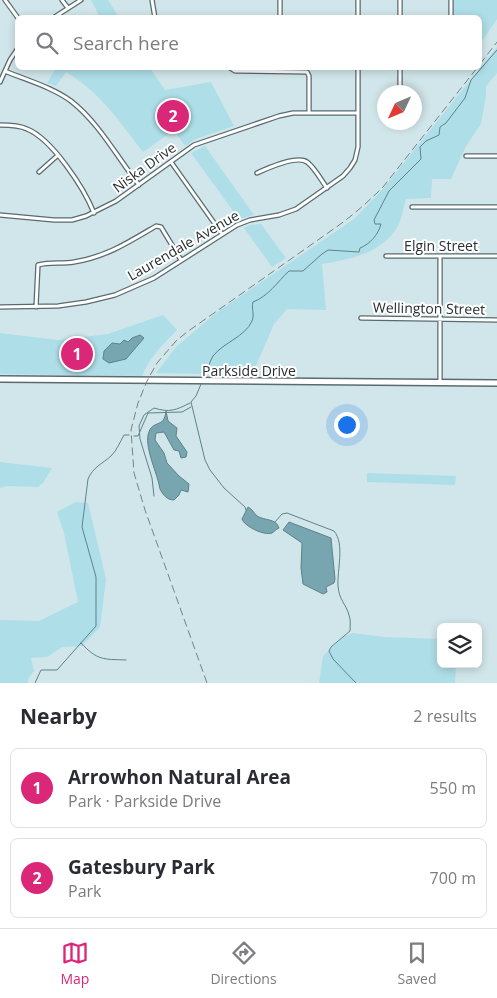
<!DOCTYPE html>
<meta charset="utf-8">
<style>
:root{--surface:#fff;--page:#f2f2f3;--text:#2b2b33;--muted:#7c7c81;--line:#e1e1e2;--accent:#db2777}
body{margin:0;font-family:"Open Sans",sans-serif;background:var(--page);color:var(--text)}
.controls{position:absolute;right:15px;bottom:15px;display:grid;overflow:hidden;border-radius:8px;box-shadow:0 2px 8px #0003}
.controls button{width:45px;height:45px;display:grid;place-items:center;padding:0;border:0;border-bottom:1px solid var(--line);background:var(--surface);color:var(--text);font:25px sans-serif}
.compass{position:absolute;left:377px;top:85px;width:45px;height:45px;border-radius:50%;background:var(--surface);box-shadow:0 2px 8px #0003;rotate:226deg}
.you{position:absolute;left:346px;top:424px;width:18px;height:18px;margin:-12px;border:4px solid #fff;border-radius:50%;background:#1a73e8;box-shadow:0 0 0 8px #1a73e833}
.badge{display:grid;place-items:center;width:32px;height:32px;border-radius:50%;background:var(--accent);color:#fff;font-size:16px;font-weight:700}
.pin{position:absolute;translate:-50% -50%;border:2px solid #fff;box-shadow:0 1px 5px #0006}
.list{margin:0;padding:0;list-style:none}
h2{display:flex;justify-content:space-between;align-items:center;height:65px;margin:0;padding:0 20px;font-size:21px}
h2 small{font-size:16px;font-weight:400;color:var(--muted)}
.list li{display:grid;grid-template-columns:32px 1fr auto;gap:15px;align-items:center;box-sizing:border-box;height:80px;margin:0 10px 10px;padding:0 10px;border:1px solid var(--line);border-radius:8px}
.list b{display:block;font-size:19px;white-space:nowrap}
.list p{margin:0;font-size:16px;white-space:nowrap;color:var(--muted)}
.list em{font-size:16px;font-style:normal;color:var(--muted)}
.icon{flex:none;width:28px;height:28px;fill:none;stroke:currentColor;stroke-width:2;stroke-linecap:round;stroke-linejoin:round}
.map{position:relative;flex:none;width:497px;height:683px;overflow:hidden}
.search{position:absolute;background:var(--surface);box-shadow:0 2px 8px #0003;left:15px;right:15px;top:15px;height:55px;display:flex;align-items:center;gap:12px;box-sizing:border-box;padding:0 18px;border-radius:8px;color:var(--muted);font-size:19px}
.sheet{height:245px;background:var(--surface)}
nav{display:flex;justify-content:space-around;align-items:center;box-sizing:border-box;height:70px;border-top:1px solid var(--line);background:var(--surface);font-size:14px;color:var(--muted)}
nav a{display:grid;justify-items:center;gap:2px}
nav .on{color:var(--accent)}
.map>svg:first-child{display:block}
.green{fill:#aedee8}
.water{fill:#77a5b0;stroke:#5f828a}
.lines{fill:none;stroke-linecap:round;stroke-linejoin:round}
.stream{stroke:#5f828a;stroke-width:1}
.minor-casing{stroke:#596b6f;stroke-width:5.5}
.secondary-casing{stroke:#596b6f;stroke-width:8}
.minor{stroke:#fff;stroke-width:3}
.secondary{stroke:#fff;stroke-width:5}
.rail{stroke:#758285;stroke-width:1;stroke-dasharray:8 4;stroke-linecap:butt}
.labels{text-anchor:middle;dominant-baseline:central;stroke-width:4;stroke-linejoin:round;paint-order:stroke}
.street-label{font-size:14px;fill:#282f31;stroke:#fff}
</style>
<div class="map">
<svg width="497" height="683" viewBox="0 0 497 683">
<rect width="100%" height="100%" fill="#d1e6ea"/>
<path class="green" d="M91 0H108L119 17H100Z
M454 0H497V19L480 44V18L454 17Z
M497 47V73L486 86V96L481 124 466 146 451 179H432L431 198 406 199C403 208 402 218 398 226 382 254 350 259 322 264L326 310 287 309 274 324 252 375 156 373 176 347 216 313 354 219 382 190Z
M56 68H150L165 90 211 82 234 126 196 139 185 146 174 130 143 152C120 122 100 92 66 72L56 86 47 83Z
M205 146 254 215 239 219 191 153Z
M261 224 286 258 272 267 244 228 251 225Z
M163 315 177 330C163 344 150 357 142 376L0 374V333L58 340 108 334Z
M0 462 52 468 43 483 38 487 7 486 0 488Z
M367 473 456 476 455 485 367 482Z
M76 502 88 503 106 579 100 627 82 646 62 647 47 657 31 658 34 671 28 679V683H0V620L39 621 78 602 64 533 57 512Z
M353 633 384 637 441 639V664H456L455 683H319L323 656 343 637Z"/>
<path class="water" d="M140 335 144 338 126 359 109 363 103 359 104 351 112 343 120 344 124 340 128 342 132 338Z
M166 411 168 421 177 428 176 436 187 452 186 457 181 458 179 451 174 450 164 432 156 433 155 440 164 453 167 463 179 476 189 484 188 492 181 490 179 495 174 500C167 500 163 495 160 489 158 475 145 449 148 435 152 418 164 430 166 411Z
M248 507C252 509 254 513 257 516 265 521 276 518 279 528 276 529 274 532 272 533 264 536 244 526 242 519Z
M289 522 331 538 335 579 334 583 326 587 327 592 323 594 303 584 301 568 302 543 283 530Z"/>
<g class="lines">
<path class="stream" d="M204 378C208 371 209 362 213 356 224 342 245 337 252 321 255 314 251 309 253 302 269 296 277 282 289 271H303L322 254 328 250 359 252 360 248C370 244 378 235 381 224H375L374 220 389 191 421 159 420 147 426 141 439 135 440 127 446 123 465 98 471 80 497 50
M201 384 196 396 191 402 205 460 210 470 224 488 245 507 246 510
M134 436H138L148 413 182 412 191 407
M154 496 152 478 140 439 139 426 144 415 154 408C170 413 176 410 190 403
M275 522 282 514 287 513 334 531C345 544 337 570 338 586 339 600 346 604 349 615 351 620 350 626 350 631L331 647 329 651 333 659 356 683
M81 643C98 661 103 659 126 660
M35 683 41 670H57L96 626V577L82 527 88 479C93 467 102 464 111 456 117 450 120 442 124 435H129"/>
<defs>
<path id="minor" d="M5 0 18 18
M62 0 68 8
M152 0 155 18
M451 0V18
M53 18 81 0
M280 18V0
M358 18V0
M400 18V0
M230 68 235 71 307 72 309 76V112
M5 71C26 80 52 87 71 101 99 123 117 157 139 185
M0 82 10 60 18 48
M400 92V68
M0 125C9 125 19 125 27 129 52 139 84 188 94 213
M466 156H497
M171 162 222 234
M39 172 57 156
M257 173C268 168 297 155 307 162 315 168 321 180 327 188
M412 207H497
M0 215 54 220H72L86 216 116 201 194 145 279 116 293 113H358
M386 256H497
M0 307 58 306 86 302 115 295 154 278 237 225 250 220 279 215 296 209 343 176 350 168 355 160 358 147V68
M36 307 38 265C50 262 62 264 74 262 106 257 129 242 156 226L161 227 181 260
M361 318 497 320
M440 383V257"/>
<path id="secondary" d="M0 379 497 383"/>
</defs>
<use href="#minor" class="minor-casing"/>
<use href="#secondary" class="secondary-casing"/>
<use href="#minor" class="minor"/>
<use href="#secondary" class="secondary"/>
<path class="rail" d="M480 64 497 42
M207 683 145 510 134 473 131 430 138 403 147 381 157 363 176 341 187 332 335 228C352 216 368 202 383 187L477 68"/>
</g>
<g class="labels">
<g class="street-label">
<text transform="translate(144 167) rotate(-36)">Niska Drive</text>
<text transform="translate(183 245) rotate(-30)">Laurendale Avenue</text>
<text x="441" y="245">Elgin Street</text>
<text transform="translate(429 308) rotate(1)">Wellington Street</text>
<text x="249" y="370">Parkside Drive</text>
</g>
</g>
</svg>
<div class="controls">
<button><svg class="icon" aria-label="layers" viewBox="0 0 24 24"><path d="M12 4l9 5-9 5-9-5zM3 14l9 5 9-5"/></svg></button>
</div>
<svg class="compass" viewBox="-18 -18 36 36"><path d="M0-13l5 13h-10z" fill="#e53935"/><path d="M0 13l5-13h-10z" fill="#7c7c81"/></svg>
<div class="you"></div>
<div class="pin badge" style="left:77px;top:354px">1</div>
<div class="pin badge" style="left:173px;top:116px">2</div>
<div class="search"><svg class="icon" aria-label="search" viewBox="0 0 24 24"><circle cx="10" cy="10" r="6"/><path d="M15 15l6 6"/></svg>Search here</div>
</div>
<section class="sheet">
<h2>Nearby<small>2 results</small></h2>
<ul class="list">
<li><span class="badge">1</span><div><b>Arrowhon Natural Area</b><p>Park · Parkside Drive</p></div><em>550 m</em></li>
<li><span class="badge">2</span><div><b>Gatesbury Park</b><p>Park</p></div><em>700 m</em></li>
</ul>
</section>
<nav>
<a class="on"><svg class="icon" aria-label="map" viewBox="0 0 24 24"><path d="M3 6l6-2 6 2 6-2v14l-6 2-6-2-6 2zM9 4v14M15 6v14"/></svg>Map</a>
<a><svg class="icon" aria-label="directions" viewBox="0 0 24 24"><path d="M12 3l9 9-9 9-9-9zM9 14v-3h6M13 9l2 2-2 2"/></svg>Directions</a>
<a><svg class="icon" aria-label="saved" viewBox="0 0 24 24"><path d="M7 4h10v16l-5-4-5 4z"/></svg>Saved</a>
</nav>
